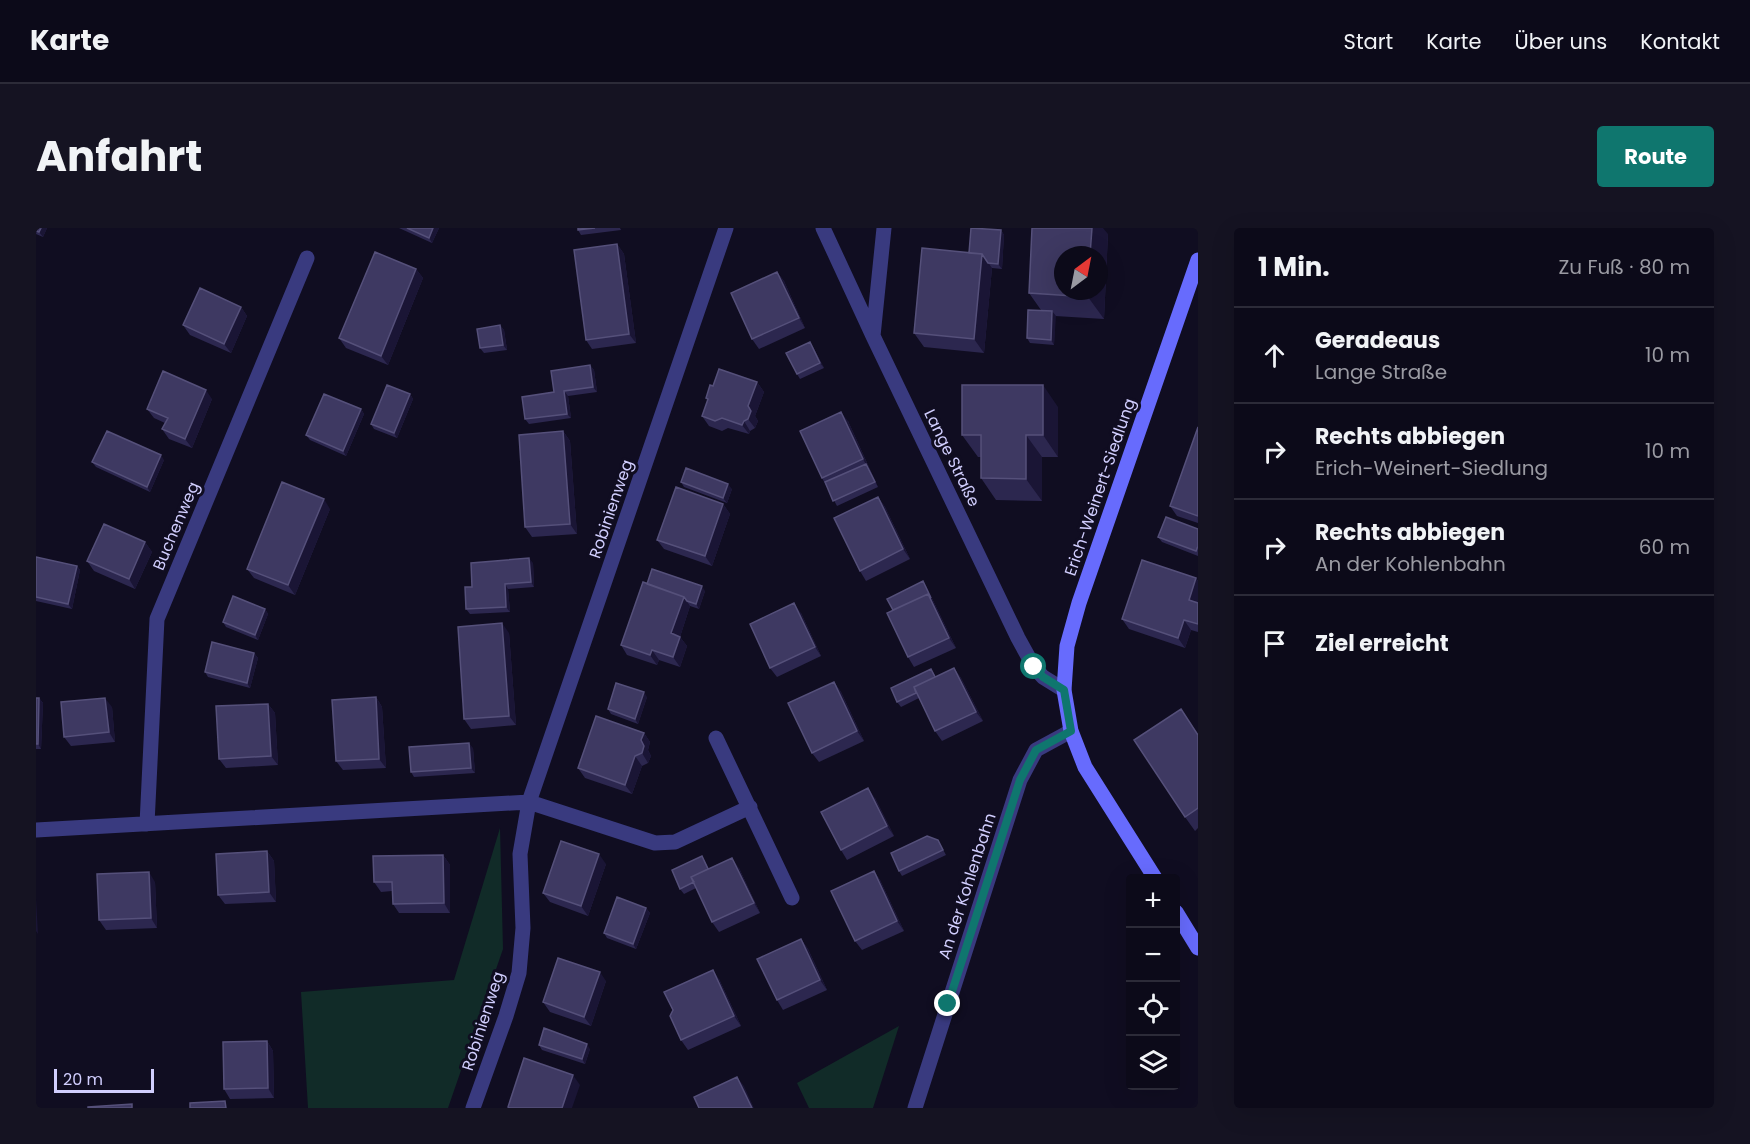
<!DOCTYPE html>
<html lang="de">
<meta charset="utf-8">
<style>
:root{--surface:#0c0a19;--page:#151322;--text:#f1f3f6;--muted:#9a9aa2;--line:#2c2b38;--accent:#0f766e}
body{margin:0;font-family:Poppins,sans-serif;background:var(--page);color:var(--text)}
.controls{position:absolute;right:18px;bottom:18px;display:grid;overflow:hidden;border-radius:6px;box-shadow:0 6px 24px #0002}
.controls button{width:54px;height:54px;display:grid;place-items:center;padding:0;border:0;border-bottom:2px solid var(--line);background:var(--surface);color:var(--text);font:30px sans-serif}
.compass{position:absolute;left:1018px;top:18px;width:54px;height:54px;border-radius:50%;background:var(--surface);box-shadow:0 6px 24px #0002;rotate:32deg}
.scale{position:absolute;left:18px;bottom:15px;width:100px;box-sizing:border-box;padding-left:6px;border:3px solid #d1cefe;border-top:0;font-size:16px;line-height:21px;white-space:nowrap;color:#d1cefe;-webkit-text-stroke:4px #100d21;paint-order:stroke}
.stop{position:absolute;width:18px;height:18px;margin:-14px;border:4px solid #0f766e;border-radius:50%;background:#fff}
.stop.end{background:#0f766e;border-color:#fff;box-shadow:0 2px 6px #0008}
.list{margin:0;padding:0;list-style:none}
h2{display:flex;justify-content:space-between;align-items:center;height:78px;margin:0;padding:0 24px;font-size:26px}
h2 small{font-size:20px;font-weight:400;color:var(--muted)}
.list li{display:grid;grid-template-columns:39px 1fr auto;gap:18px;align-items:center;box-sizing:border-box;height:96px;padding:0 24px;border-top:2px solid var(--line)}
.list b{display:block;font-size:22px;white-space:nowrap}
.list p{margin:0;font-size:20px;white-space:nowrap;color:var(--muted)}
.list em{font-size:20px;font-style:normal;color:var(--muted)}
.icon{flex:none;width:33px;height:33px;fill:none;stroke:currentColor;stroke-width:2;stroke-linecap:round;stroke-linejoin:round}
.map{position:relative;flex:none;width:1162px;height:880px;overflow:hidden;border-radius:6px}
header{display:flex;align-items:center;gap:36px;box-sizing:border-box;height:84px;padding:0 30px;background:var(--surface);border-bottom:2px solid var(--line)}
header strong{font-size:28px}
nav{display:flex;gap:33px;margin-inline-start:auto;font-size:21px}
.intro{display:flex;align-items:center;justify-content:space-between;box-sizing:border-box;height:144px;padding:0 36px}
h1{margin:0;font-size:42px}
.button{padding:15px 27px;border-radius:6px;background:var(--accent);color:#fff;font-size:21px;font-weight:700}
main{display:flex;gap:36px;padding:0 36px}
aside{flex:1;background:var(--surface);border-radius:6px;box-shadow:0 6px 24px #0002}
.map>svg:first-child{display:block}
.green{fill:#112b28}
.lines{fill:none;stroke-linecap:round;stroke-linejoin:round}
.street{stroke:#393a7f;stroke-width:15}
.secondary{stroke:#676bfd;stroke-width:15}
.wall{fill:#2c274f}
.shaded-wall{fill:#1a1535}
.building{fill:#3e3962;stroke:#55507a;stroke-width:1.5}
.route{stroke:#0f766e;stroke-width:8}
.labels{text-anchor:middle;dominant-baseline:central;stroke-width:6;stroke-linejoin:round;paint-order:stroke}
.street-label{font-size:16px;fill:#d1cefe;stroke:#100d21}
</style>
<header>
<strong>Karte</strong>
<nav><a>Start</a><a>Karte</a><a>Über uns</a><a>Kontakt</a></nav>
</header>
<div class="intro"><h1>Anfahrt</h1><a class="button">Route</a></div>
<main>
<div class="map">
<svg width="1162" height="880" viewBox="0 0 1162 880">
<rect width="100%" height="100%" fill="#100d21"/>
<path class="green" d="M464 600 467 721 412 880H272L265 764 418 752Z
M863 798 837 880H773L761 855Z"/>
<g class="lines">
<path class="street" d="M787 0 837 108 982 410 998 439 1007 449 1028 462
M837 108 848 0
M680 510 756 670
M111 596 121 391 271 30
M0 602 493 574 619 615 639 614 714 579
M437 880 470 788 483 745 487 700 484 626 493 574 690 0
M879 880 984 552 1000 522 1035 503"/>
<path class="secondary" d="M1119 650 1049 539 1035 503 1028 462 1031 418 1043 375 1162 32
M1140 684 1162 720"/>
</g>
<path class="wall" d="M0 0H11L7 9 0 6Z
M363 0H403L396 15Z
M542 0H584L585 2 545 7 542 2Z
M965 2 968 7 966 41 956 40 948 125 888 119 878 105 933 25Z
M1072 6 1068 91 1019 88 1018 117 994 115 991 110 1005 82 993 65Z
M581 16 588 26 600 115 556 121 550 112Z
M380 41 387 50 352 137 310 120 303 110Z
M741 44 748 53 769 100 723 121 716 111Z
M205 79 211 88 195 125 154 107 147 97Z
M464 97 468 102 471 122 448 125 444 120Z
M774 114 777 119 788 140 764 151 761 146Z
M554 137 558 142 561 164 532 168 535 190 493 196 489 191 518 164Z
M721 154 728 164 719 188 722 193 719 200 714 203 713 206 692 200 686 203 673 198 666 188 672 173 670 170 677 158Z
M374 166 377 171 361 210 338 201 335 196Z
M176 171 156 220 133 211 126 201 129 195 118 190 111 181Z
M1022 179V229H1006V273L960 272 945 250V229H942L926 207Z
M325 181 328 186 310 228 274 212 270 207Z
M812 193 842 259 801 278 786 250Z
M1162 199V295L1141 288 1134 278Z
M527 203 534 213 541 306 496 309 489 299Z
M128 232 114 264 60 239 56 234Z
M645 254 696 261 691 275 648 259Z
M842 269 849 279 874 331 830 353 824 343Z
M687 276 694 286 676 338 628 321 621 312Z
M294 281 259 367 218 350 211 341Z
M1162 301V328L1126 314 1122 309Z
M109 314 116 324 99 361 58 343 51 333Z
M0 329 41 338 44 342 36 381 0 373Z
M497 335 498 359 472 361 474 384 434 386 430 381 436 359Z
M1160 350 1162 353V404L1155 402 1149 420 1093 401 1086 391Z
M611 356 669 363 663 381 654 378 644 409 651 418 644 439 623 432 621 437 591 427 585 417Z
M890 358 920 420 878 439 872 429 857 382Z
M229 381 232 386 222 412 190 399 187 394Z
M765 385 785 428 741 449 734 440Z
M473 405 480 497 435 501 428 491Z
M218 425 222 430 214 460 172 449 169 444Z
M918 440 925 450 947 493 906 513 899 503 883 470 865 479 861 474 895 441 900 449Z
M798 454 805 464 828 513 783 534 776 525Z
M340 469 346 479 350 540 307 542 300 533Z
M611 469 602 496 575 486 572 481Z
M0 470H3L7 475 5 521H0Z
M232 476 239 485 242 537 190 540 183 531Z
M76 479 79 514 35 518 28 509Z
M1145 481 1162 506V600L1159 603 1149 589Z
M608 505 614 514 612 522 615 528 612 535 606 538 596 566 549 550 542 540Z
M437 520 439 545 378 549 375 544Z
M839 570 858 608 811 632 805 622Z
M902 612 910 627 866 648 863 643Z
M231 623 238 633 240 674 189 676 182 667Z
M407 627 414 637V685H363L357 676 356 663 345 664 338 654Z
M666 628 673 641 703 640 724 685 683 704 676 694 660 660 648 666 644 661Z
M570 636 552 688 514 674 507 665Z
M838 643 844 652 868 703 826 722 819 713Z
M119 654 121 700 70 702 63 692Z
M610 680 614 685 600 721 571 710 568 705Z
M765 711 772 721 791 762 747 782 741 772Z
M683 751 705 798 652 822 645 812Z
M570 753 555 798 514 784 507 774Z
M231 813 237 823 238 870 194 871 188 861Z
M503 817 554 821 549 836 506 822Z"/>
<path class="shaded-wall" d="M5 0H11L7 9 3 4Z
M397 0H403L396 15 393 10Z
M1056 0H1067L1072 6 1068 91 1052 69 1053 63H1063V27H1054Z
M965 2 968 7 966 41 962 36Z
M581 16 588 26 600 115 593 106Z
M946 26 956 40 948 125 938 111Z
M380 41 387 50 352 137 345 128Z
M741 44 748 53 769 100 763 90Z
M205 79 211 88 195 125 188 116Z
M1016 83 1020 88 1018 117 1015 112Z
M464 97 468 102 471 122 467 117Z
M774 114 777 119 788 140 784 135Z
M554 137 558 142 561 164 557 159Z
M721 154 728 164 719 188 722 193 719 200 712 191V178Z
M1007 157 1022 179V229L1007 207Z
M170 162 176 171 156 220 149 211Z
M528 163 532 168 535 190 531 186Z
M374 166 377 171 361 210 358 205Z
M325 181 328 186 310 228 307 223Z
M805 184 812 193 842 259 827 231Z
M708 193 714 203 713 206 706 197Z
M527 203 534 213 541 306 534 296Z
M990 207 1006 229V273L990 251Z
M125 227 128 232 114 264 111 259Z
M692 256 696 261 691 275 687 270Z
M842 269 849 279 874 331 867 321Z
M288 271 294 281 259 367 252 357Z
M687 276 694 286 676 338 669 328Z
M109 314 116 324 99 361 93 351Z
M493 330 497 335 498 359 495 354Z
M41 338 44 342 36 381 32 376Z
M1160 350 1162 353V374L1153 372Z
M887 353 890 358 920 420 913 410Z
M469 356 472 361 474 384 470 379Z
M666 358 669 363 663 381 660 376Z
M648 369 654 378 642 415 635 405Z
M758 375 765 385 785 428 779 419Z
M229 381 232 386 222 412 219 407Z
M1148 392 1155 402 1149 420 1142 410Z
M466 395 473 405 480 497 473 488Z
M644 409 651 418 644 439 637 429Z
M616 422 623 432 621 437 614 427Z
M218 425 222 430 214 460 211 455Z
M918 440 925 450 947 493 940 484Z
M798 454 805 464 828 513 821 503Z
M608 464 611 469 602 496 599 491Z
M340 469 346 479 350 540 343 531Z
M3 470 7 475 5 521 2 516Z
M69 470 76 479 79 514 73 504Z
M232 476 239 485 242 537 235 528Z
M608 505 614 514 612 522 615 528 612 535 606 525 605 512Z
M433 515 437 520 439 545 435 540Z
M599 528 606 538 596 566 589 557Z
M832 560 839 570 858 608 851 598Z
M231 623 238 633 240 674 233 664Z
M563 626 570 636 552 688 545 678Z
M407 627 414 637V685L408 675Z
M696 630 703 640 724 685 718 675Z
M838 643 844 652 868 703 861 693Z
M113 644 119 654 121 700 115 690Z
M0 671 2 706 0 703Z
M610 680 614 685 600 721 597 716Z
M765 711 772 721 791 762 784 752Z
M677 742 683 751 705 798 698 788Z
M564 744 570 753 555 798 548 789Z
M231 813 237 823 238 870 232 860Z
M551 816 554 821 549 836 546 831Z
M537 847 544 857 536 880H526Z
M701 849 708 858 718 880H716Z"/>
<path class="building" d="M0 0H5L3 4 0 3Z
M371 0H397L393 10Z
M542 0H559L542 2Z
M935 0 965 2 962 36 952 35 946 26 933 25Z
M996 0H1056L1054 27H1027V63H1053L1052 69 993 65Z
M581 16 593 106 550 112 538 22Z
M886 20 946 26 938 111 878 105Z
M339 24 380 41 345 128 303 110Z
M741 44 763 90 716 111 695 65Z
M164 60 205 79 188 116 147 97Z
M992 82 1016 83 1015 112 991 110Z
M464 97 467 117 444 120 441 101Z
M774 114 784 135 761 146 750 125Z
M554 137 557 159 528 163 531 186 489 191 486 169 518 164 515 143Z
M683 141 721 154 712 178 715 183 712 191 708 193 706 197 686 190 679 193 666 188 672 171 670 170 674 157 677 158Z
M127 143 170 162 149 211 126 201 132 190 111 181Z
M351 157 374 166 358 205 335 196Z
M926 157H1007V207H990V251L945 250V207H926Z
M288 166 325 181 307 223 270 207Z
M805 184 827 231 786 250 764 203Z
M1162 199V288L1134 278Z
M71 203 125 227 111 259 56 234Z
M527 203 534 296 489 299 483 207Z
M830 236 839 254 797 273 789 254Z
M650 240 692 256 687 270 645 254Z
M246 254 288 271 252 357 211 341Z
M640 259 687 276 669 328 621 312Z
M842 269 867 321 824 343 798 290Z
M1130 289 1162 301V318L1160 323 1122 309Z
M68 296 109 314 93 351 51 333Z
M0 329 41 338 32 376 0 369Z
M493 330 495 354 469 356 470 379 430 381 429 359H436L435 335Z
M1106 332 1160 350 1153 372 1162 375V396L1148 392 1142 410 1086 391Z
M616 341 666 358 660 376 651 373 648 369 611 356Z
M887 353 895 370 892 366 857 382 851 371Z
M607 354 648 369 635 405 644 409 637 429 616 422 614 427 585 417Z
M892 366 913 410 872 429 851 385Z
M197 368 229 381 219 407 187 394Z
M758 375 779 419 734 440 714 396Z
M466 395 473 488 428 491 422 399Z
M176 414 218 425 211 455 169 444Z
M918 440 940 484 899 503 878 459Z
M895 441 899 449 878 459 880 465 861 474 855 460Z
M798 454 821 503 776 525 752 475Z
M580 455 608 464 599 491 572 481Z
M340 469 343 531 300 533 296 472Z
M0 470H3L2 516H0Z
M69 470 73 504 28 509 25 474Z
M232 476 235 528 183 531 180 478Z
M1145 481 1162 507V580L1149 589 1098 512Z
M560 488 608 505 605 512 608 518 606 525 599 528 589 557 542 540Z
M433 515 435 540 375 544 373 519Z
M832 560 851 598 805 622 785 584Z
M891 608 902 612 907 622 863 643 855 625Z
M525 613 563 626 545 678 507 665Z
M231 623 233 664 182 667 180 626Z
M407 627 408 675 357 676 356 654H338L337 628Z
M666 628 672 641 655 649 658 654 644 661 636 642Z
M696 630 718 675 676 694 655 649Z
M838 643 861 693 819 713 795 663Z
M113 644 115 690 63 692 61 646Z
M581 669 610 680 597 716 568 705Z
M765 711 784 752 741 772 721 731Z
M522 730 564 744 548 789 507 774Z
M677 742 698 788 645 812 634 788 637 782 628 764Z
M508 800 551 816 546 831 503 817Z
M231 813 232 860 188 861 187 814Z
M488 830 537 847 526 880H474L472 879Z
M701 849 716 880H663L658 869Z
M189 873 190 880H154V875Z
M96 876V880H52V879Z"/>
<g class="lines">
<path class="route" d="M912 776 984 552 1000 522 1035 503 1028 462 1007 449 998 439"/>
</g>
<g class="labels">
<g class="street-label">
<text transform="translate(916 230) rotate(64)">Lange Straße</text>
<text transform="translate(1064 259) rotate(-71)">Erich-Weinert-Siedlung</text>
<text transform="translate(575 281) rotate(-71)">Robinienweg</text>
<text transform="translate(140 298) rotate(-67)">Buchenweg</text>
<text transform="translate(931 658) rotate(-72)">An der Kohlenbahn</text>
<text transform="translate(447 793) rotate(-72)">Robinienweg</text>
</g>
</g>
</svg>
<div class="controls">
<button>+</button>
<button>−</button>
<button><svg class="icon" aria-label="locate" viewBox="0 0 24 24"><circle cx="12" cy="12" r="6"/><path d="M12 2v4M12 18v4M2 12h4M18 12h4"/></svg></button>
<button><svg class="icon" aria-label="layers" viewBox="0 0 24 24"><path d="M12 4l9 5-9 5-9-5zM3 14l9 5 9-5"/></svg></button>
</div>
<svg class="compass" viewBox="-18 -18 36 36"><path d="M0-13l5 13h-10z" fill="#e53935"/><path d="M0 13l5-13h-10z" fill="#9a9aa2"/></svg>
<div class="scale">20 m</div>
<div class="stop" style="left:998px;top:439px"></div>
<div class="stop end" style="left:912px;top:776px"></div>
</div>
<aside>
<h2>1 Min.<small>Zu Fuß · 80 m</small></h2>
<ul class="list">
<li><svg class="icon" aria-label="ahead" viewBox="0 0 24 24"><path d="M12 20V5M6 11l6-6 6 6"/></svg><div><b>Geradeaus</b><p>Lange Straße</p></div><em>10 m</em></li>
<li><svg class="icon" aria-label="right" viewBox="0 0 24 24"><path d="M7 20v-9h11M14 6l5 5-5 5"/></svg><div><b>Rechts abbiegen</b><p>Erich-Weinert-Siedlung</p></div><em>10 m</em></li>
<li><svg class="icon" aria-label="right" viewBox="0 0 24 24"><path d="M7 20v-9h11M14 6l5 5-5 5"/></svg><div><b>Rechts abbiegen</b><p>An der Kohlenbahn</p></div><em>60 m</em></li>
<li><svg class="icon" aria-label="arrive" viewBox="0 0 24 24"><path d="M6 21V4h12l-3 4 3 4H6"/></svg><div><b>Ziel erreicht</b></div></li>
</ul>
</aside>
</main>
